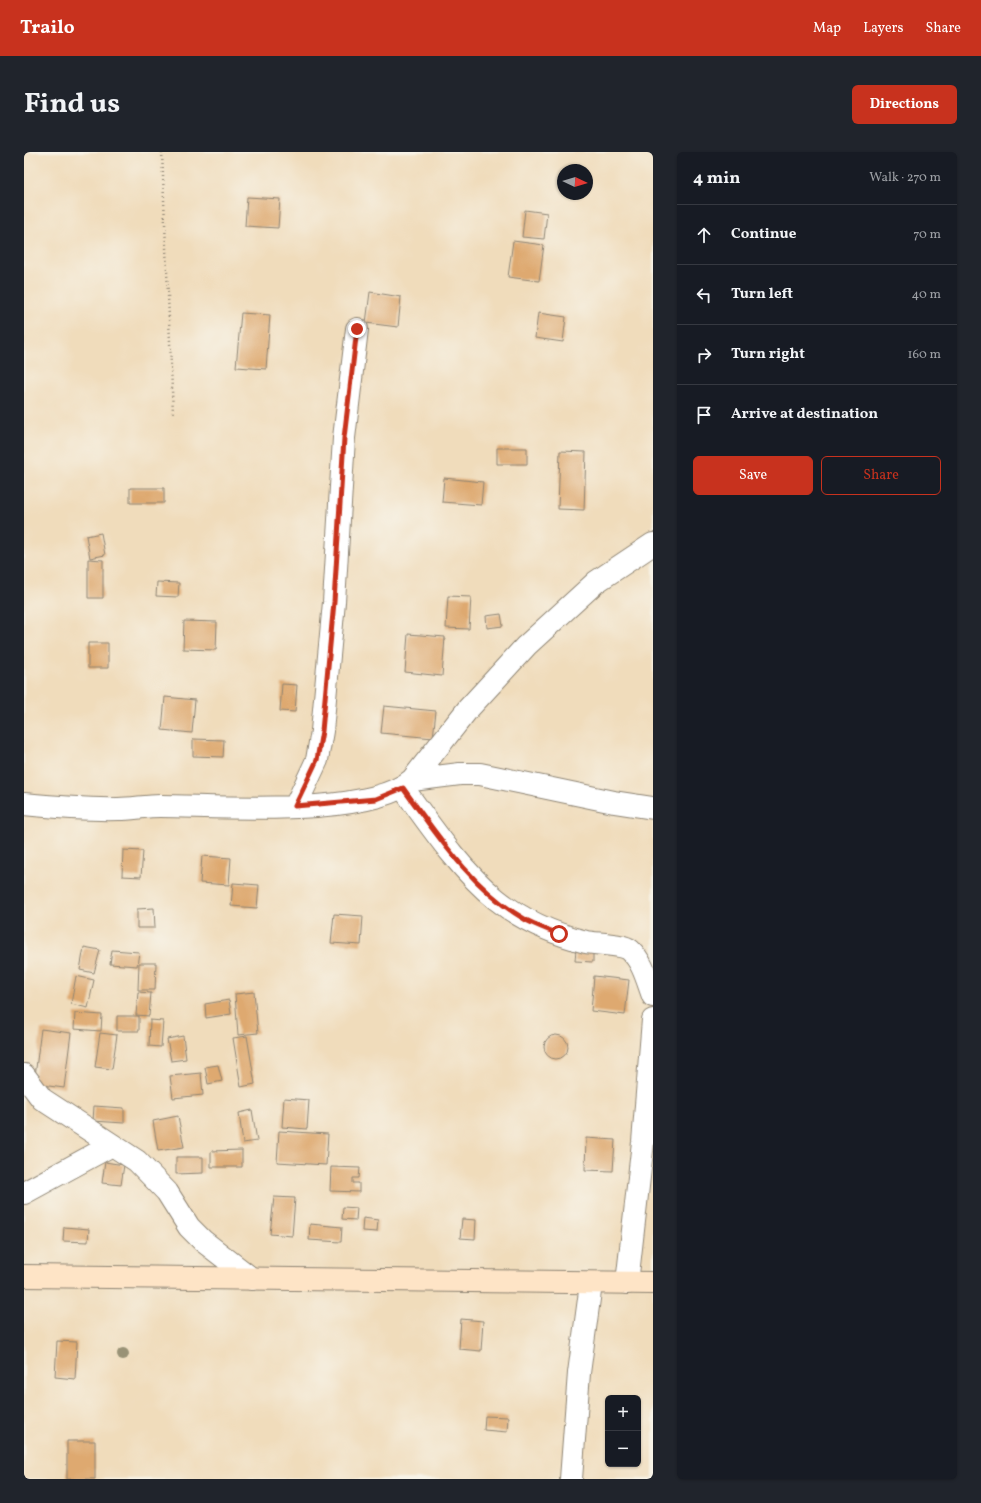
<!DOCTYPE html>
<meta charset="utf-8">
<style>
:root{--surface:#171b24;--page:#20242c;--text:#f1f3f6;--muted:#9ea1a6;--line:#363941;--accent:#c8321e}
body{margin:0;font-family:Vollkorn,serif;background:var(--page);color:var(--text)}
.controls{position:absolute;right:12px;bottom:12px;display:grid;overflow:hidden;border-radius:6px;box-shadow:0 1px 3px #0004}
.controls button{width:36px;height:36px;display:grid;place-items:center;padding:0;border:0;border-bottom:1px solid var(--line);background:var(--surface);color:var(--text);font:20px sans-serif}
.compass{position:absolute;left:533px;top:12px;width:36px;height:36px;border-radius:50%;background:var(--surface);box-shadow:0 1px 3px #0004;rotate:94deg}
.stop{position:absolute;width:12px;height:12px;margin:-9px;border:3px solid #c8321e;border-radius:50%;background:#fff}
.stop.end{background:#c8321e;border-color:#fff;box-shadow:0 1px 4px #0008}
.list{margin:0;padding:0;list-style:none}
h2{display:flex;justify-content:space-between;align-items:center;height:52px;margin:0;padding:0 16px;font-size:17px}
h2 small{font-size:13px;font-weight:400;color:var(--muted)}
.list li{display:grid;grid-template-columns:26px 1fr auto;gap:12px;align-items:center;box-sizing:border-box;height:60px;padding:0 16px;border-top:1px solid var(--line)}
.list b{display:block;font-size:15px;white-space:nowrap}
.list em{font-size:13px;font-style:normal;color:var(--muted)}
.actions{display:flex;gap:8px;padding:12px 16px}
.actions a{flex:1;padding:9px 0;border:1px solid var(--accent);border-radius:6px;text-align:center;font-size:14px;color:var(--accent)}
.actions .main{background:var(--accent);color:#fff}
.icon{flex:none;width:22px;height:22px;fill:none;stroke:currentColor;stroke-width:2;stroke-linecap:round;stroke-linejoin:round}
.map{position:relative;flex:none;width:629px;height:1327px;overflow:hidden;border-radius:6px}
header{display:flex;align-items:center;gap:24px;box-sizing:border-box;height:56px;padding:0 20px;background:var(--accent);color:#fff}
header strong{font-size:19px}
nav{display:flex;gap:22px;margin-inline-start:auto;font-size:14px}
.intro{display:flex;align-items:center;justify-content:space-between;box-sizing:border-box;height:96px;padding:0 24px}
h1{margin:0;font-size:28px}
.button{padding:10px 18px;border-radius:6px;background:var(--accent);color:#fff;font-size:14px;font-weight:700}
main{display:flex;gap:24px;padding:0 24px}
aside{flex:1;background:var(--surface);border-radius:6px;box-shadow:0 1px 3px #0004}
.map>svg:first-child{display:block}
.building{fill:#dea96f}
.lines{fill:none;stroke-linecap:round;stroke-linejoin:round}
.street-casing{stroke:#8e8473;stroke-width:24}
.secondary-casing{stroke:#8e8473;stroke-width:24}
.path{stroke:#8e8473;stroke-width:2.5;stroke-dasharray:1 3;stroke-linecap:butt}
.street{stroke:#fff;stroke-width:22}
.secondary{stroke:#fee4c6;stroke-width:22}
.tree{fill:#999276}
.route{stroke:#c8321e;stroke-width:5}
</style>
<header>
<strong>Trailo</strong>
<nav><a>Map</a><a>Layers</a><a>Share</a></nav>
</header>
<div class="intro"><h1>Find us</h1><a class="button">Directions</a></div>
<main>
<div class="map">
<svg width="629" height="1327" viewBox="0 0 629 1327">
<rect width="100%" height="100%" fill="#f7f3e8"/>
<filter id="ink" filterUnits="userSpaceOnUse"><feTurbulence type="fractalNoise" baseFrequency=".025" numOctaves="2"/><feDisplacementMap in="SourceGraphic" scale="8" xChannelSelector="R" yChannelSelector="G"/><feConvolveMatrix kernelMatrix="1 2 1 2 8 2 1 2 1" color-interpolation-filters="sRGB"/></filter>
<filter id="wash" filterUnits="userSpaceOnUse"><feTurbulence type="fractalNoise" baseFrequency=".012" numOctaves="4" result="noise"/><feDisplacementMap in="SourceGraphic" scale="16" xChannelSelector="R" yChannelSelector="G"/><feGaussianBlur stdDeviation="0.9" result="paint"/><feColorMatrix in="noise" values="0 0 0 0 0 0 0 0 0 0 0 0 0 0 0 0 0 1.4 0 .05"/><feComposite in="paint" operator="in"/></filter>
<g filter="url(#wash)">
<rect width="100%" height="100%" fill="#f0dcbb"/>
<g id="blocks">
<path class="building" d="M223 45 256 47 254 76 221 74Z
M501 58 523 61 520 87 498 85Z
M489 89 520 93 515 129 484 125Z
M346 140 377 145 374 175 342 171Z
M217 161 246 163 242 217 212 215Z
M514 161 542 165 539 190 511 186Z
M473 296H503V312H473Z
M536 299 562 300 560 358 534 357Z
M420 326 459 330 457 353 418 350Z
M106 336H140V351H106Z
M77 381 81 403 66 406 62 384Z
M64 407 79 408V446H64Z
M133 430 155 431 154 445 132 444Z
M424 444 447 445 445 477 422 476Z
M477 462 479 474 463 476 462 464Z
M160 469 193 470 192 498 159 497Z
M384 482 421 485 418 524 381 520Z
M64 491H84V516H64Z
M258 532 273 533 271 560 256 559Z
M141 545 171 548 168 581 138 578Z
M360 554 412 559 409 586 357 581Z
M169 587 200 588 199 605 169 604Z
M99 698 119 699 117 725 98 724Z
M178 704 207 706 205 733 176 731Z
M209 731 235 733 233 756 207 754Z
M130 756 131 776H113V757Z
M310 762 339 764 337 793 307 791Z
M60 795 76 798 70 821 56 818Z
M552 797H569V810L551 809Z
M88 798 115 800 113 814 86 812Z
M115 811H132L131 838H114Z
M52 824 70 828 64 856 47 852Z
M570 824 605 828 601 863 567 859Z
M114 840 127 841 125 864 112 863Z
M230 840 234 881 214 883 211 842Z
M205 848 207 862 182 866 181 852Z
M51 861 78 863 77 879 50 877Z
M93 864H115V879H93Z
M126 868 139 869 137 895 125 894Z
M17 877 47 881 40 936 10 932Z
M76 881 93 883 88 917 71 915Z
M520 895a12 12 0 1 1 24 0a12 12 0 1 1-24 0Z
M159 884 162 907 147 909 143 887Z
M223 884 231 932 217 935 209 886Z
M194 913 198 929 184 932 181 915Z
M177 921 179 943 149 946 146 924Z
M260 946 285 948 283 977 258 975Z
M70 954 100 956V971L69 969Z
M228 958 233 989 219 991 215 961Z
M154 964 160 995 134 999 129 969Z
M255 979 304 982 302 1013 253 1010Z
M562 986 591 988 589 1019 561 1018Z
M218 998V1015H187V999Z
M152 1005H179V1021L152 1022Z
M81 1010 100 1013 97 1033 78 1031Z
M307 1015 336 1016 335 1026H329V1031H335V1040L306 1039Z
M250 1045 271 1046 268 1084 246 1082Z
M319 1055 333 1056 332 1068 318 1067Z
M339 1066 354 1068 353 1080 338 1079Z
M438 1067 452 1068 451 1087 436 1086Z
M286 1072 318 1075 317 1090 285 1088Z
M40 1075 65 1077 64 1090 39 1089Z
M437 1167 459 1169 457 1199 435 1197Z
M33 1189 53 1190 51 1227 31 1225Z
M461 1264 484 1265 483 1280 460 1278Z
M43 1289H71V1327H43Z"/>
</g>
</g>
<g filter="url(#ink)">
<use href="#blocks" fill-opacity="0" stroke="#8e8473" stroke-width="1"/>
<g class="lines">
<defs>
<path id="street" d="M388 628 436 622H456L590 650 629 656
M379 636C406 673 436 718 472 747 498 768 530 782 562 790 572 792 599 792 606 798 619 810 623 828 629 844
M0 652C31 655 62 658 94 657 108 657 122 654 136 654 195 654 343 666 388 628L444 557 502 494 572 430 629 392
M271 655 293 608 298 579 310 450 320 286 333 177
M0 923 18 947 113 1009 143 1040 165 1075 179 1089 228 1127
M0 1041 88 993
M603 1131 619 990 629 868
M547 1327 555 1221 567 1132"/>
<path id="secondary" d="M0 1124 629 1131"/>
</defs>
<use href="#street" class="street-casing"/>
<use href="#secondary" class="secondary-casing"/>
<path class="path" d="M138 0 149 261"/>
<use href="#street" class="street"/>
<use href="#secondary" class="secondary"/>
</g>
<circle class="tree" cx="99" cy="1202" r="6"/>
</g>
<g class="lines" filter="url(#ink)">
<path class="route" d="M333 177 320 286 310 450 298 579 293 608 271 654 352 647 379 636C413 683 449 738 502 768 512 773 524 778 535 782"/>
</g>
</svg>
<div class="controls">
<button>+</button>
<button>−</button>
</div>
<svg class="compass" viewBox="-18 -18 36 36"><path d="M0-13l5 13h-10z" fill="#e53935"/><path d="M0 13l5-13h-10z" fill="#9ea1a6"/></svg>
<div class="stop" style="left:535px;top:782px"></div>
<div class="stop end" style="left:333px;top:177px"></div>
</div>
<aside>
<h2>4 min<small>Walk · 270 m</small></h2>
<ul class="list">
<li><svg class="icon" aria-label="ahead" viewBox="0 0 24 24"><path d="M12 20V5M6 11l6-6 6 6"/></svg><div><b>Continue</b></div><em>70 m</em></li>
<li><svg class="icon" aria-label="left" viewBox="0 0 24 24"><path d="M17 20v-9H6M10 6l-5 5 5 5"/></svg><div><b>Turn left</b></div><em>40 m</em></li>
<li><svg class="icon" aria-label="right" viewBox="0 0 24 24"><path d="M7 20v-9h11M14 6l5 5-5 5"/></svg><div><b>Turn right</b></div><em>160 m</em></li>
<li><svg class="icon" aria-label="arrive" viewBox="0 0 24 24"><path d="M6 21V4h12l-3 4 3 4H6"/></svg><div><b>Arrive at destination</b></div></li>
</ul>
<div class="actions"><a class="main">Save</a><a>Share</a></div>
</aside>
</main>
